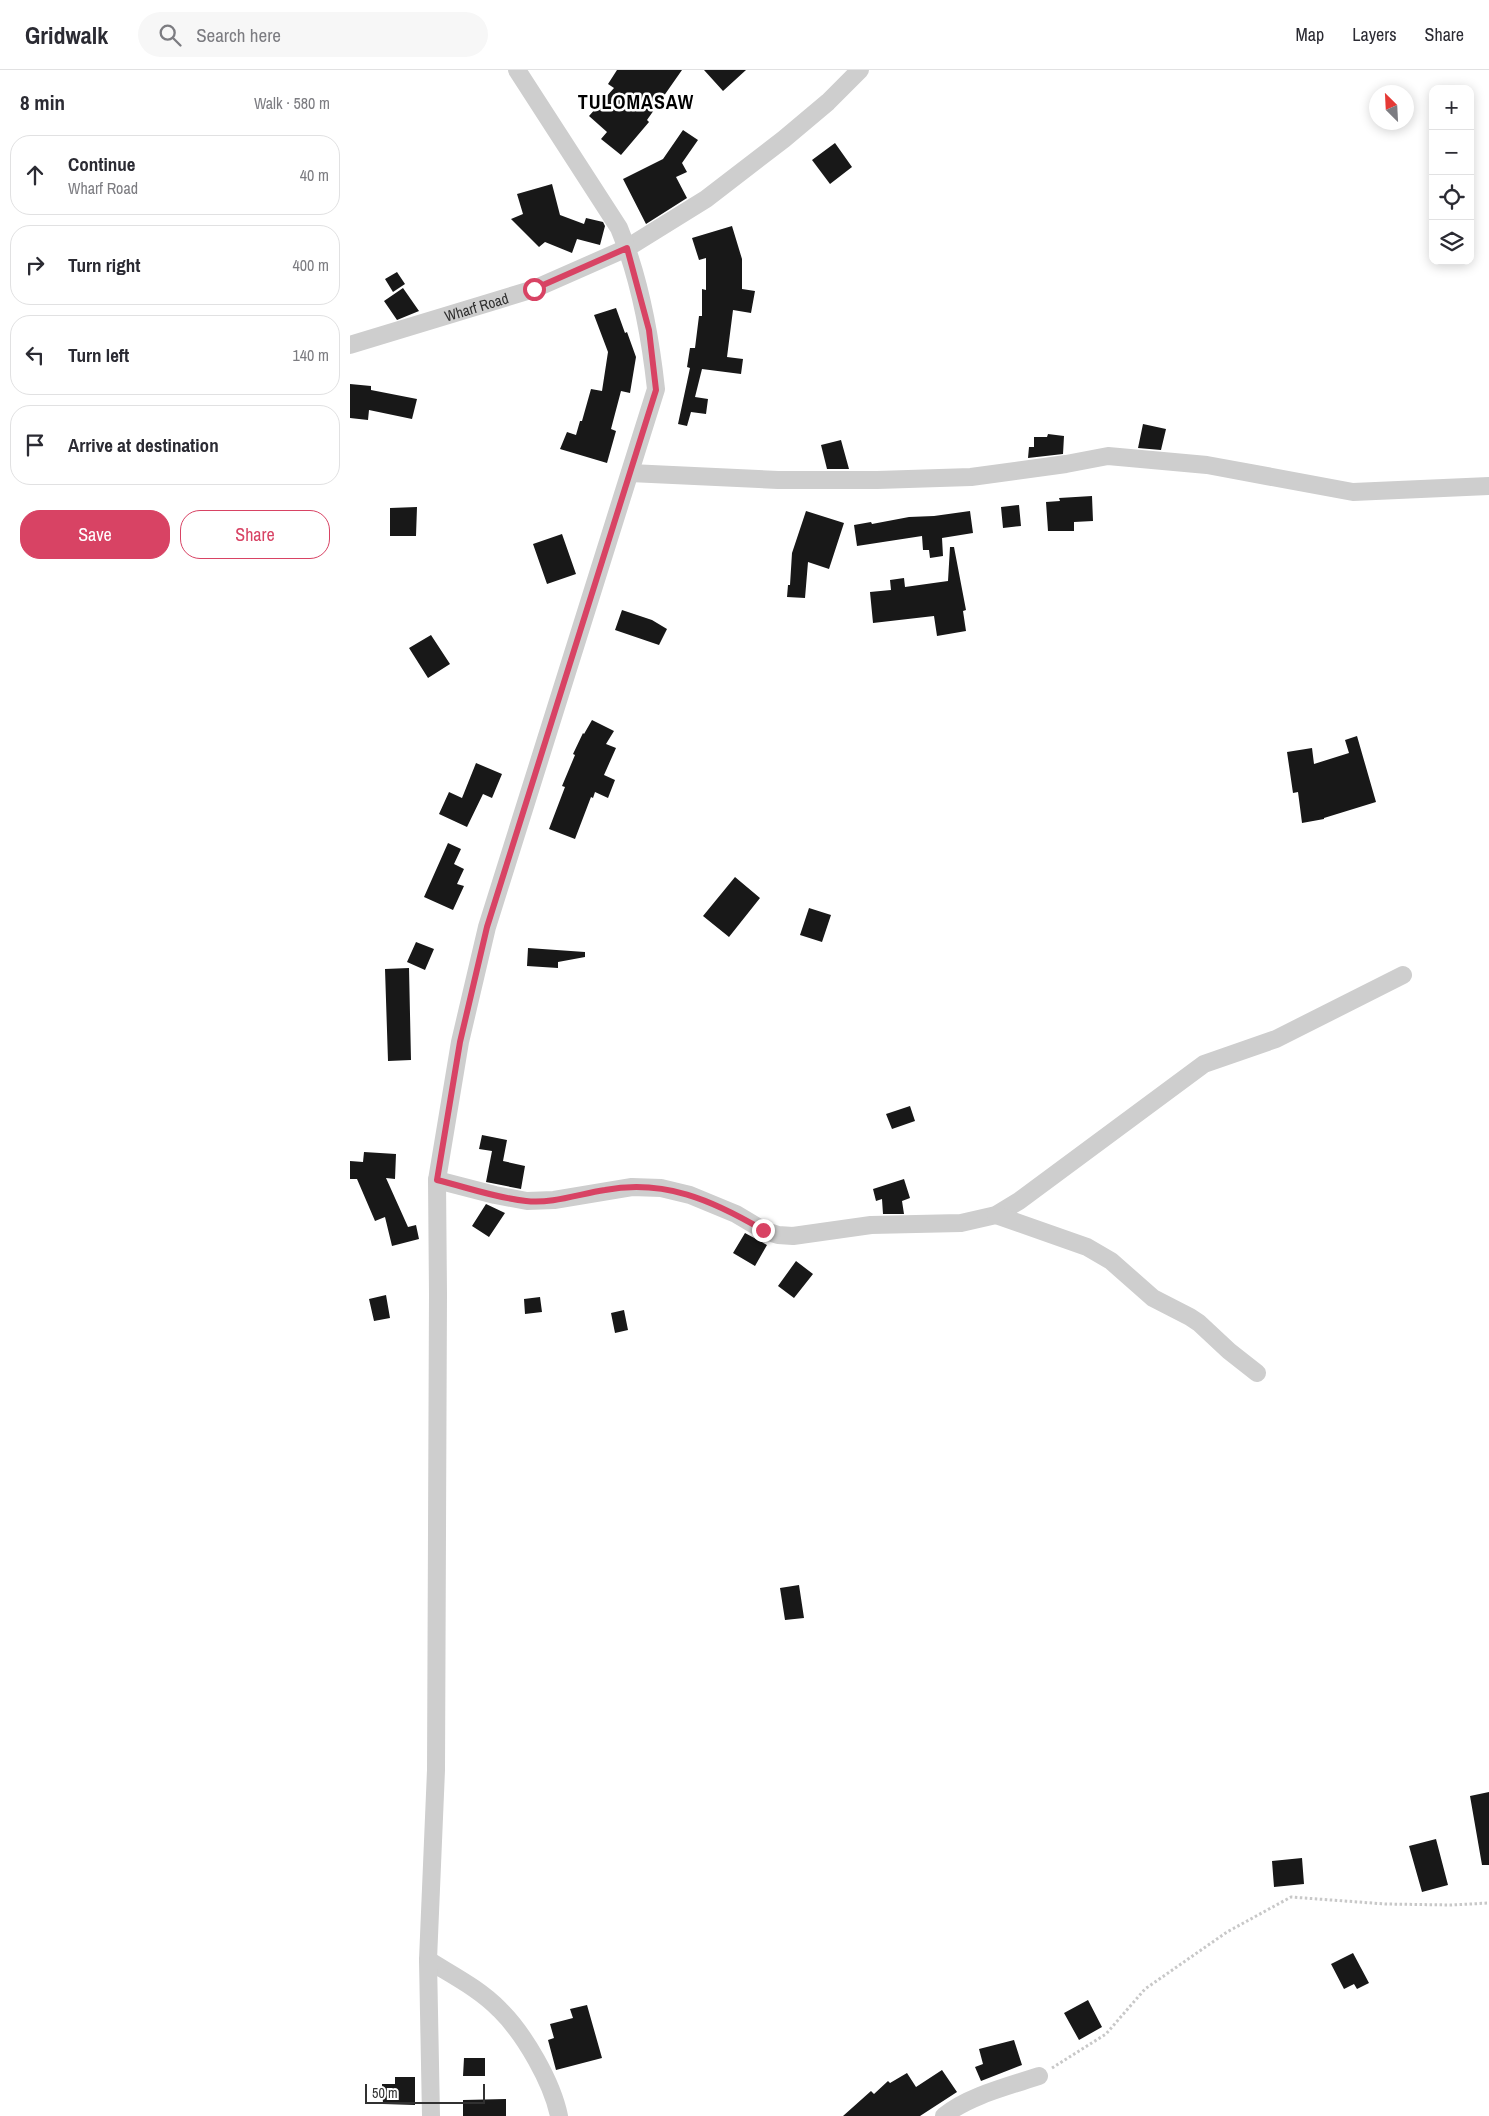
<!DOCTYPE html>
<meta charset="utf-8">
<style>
:root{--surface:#fff;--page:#f7f7f7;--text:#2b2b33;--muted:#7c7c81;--line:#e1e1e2;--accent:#d84364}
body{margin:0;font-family:"Archivo Narrow",sans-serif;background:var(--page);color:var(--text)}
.controls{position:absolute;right:15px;top:15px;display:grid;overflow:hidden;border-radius:10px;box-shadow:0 2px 12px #0003}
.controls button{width:45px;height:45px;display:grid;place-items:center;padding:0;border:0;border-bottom:1px solid var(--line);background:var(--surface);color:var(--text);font:25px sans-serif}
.compass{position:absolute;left:1019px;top:15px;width:45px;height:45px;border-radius:50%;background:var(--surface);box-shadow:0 2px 12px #0003;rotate:336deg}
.scale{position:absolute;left:15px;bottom:12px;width:120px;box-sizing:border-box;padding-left:5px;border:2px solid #313131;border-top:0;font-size:14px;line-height:18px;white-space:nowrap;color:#313131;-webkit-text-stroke:4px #fff;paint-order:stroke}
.stop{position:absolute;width:15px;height:15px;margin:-11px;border:4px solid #d84364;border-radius:50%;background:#fff}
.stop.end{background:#d84364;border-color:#fff;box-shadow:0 1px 5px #0008}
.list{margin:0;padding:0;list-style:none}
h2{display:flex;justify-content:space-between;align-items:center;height:65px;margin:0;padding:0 20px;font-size:21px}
h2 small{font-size:16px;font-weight:400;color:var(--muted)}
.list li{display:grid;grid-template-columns:32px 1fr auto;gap:15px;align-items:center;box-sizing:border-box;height:80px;margin:0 10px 10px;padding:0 10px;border:1px solid var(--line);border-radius:20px}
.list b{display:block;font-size:19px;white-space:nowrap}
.list p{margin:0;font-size:16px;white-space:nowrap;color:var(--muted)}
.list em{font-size:16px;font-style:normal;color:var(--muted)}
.actions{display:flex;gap:10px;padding:15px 20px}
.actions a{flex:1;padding:11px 0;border:1px solid var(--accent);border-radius:20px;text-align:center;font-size:18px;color:var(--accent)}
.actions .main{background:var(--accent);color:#fff}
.icon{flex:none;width:28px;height:28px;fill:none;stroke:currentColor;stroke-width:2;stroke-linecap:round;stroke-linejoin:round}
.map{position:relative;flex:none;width:1139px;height:2046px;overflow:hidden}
header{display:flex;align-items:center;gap:30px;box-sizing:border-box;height:70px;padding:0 25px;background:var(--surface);border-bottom:1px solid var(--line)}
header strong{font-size:24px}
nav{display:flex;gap:28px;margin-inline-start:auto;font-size:18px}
.search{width:350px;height:45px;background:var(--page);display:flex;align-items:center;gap:12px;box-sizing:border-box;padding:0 18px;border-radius:28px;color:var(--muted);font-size:19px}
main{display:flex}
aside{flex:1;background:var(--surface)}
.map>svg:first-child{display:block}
.building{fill:#181818}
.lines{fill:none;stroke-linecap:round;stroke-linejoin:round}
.path{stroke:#c8c8c8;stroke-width:3;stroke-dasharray:2.5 2.5;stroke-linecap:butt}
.minor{stroke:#cecece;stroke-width:18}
.route{stroke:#d84364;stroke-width:6}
.labels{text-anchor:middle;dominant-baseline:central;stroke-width:5;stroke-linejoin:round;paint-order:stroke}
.street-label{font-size:15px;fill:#313131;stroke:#fff}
.district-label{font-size:20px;font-weight:bold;letter-spacing:1px;fill:#000;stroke:#fff}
</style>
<header>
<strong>Gridwalk</strong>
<div class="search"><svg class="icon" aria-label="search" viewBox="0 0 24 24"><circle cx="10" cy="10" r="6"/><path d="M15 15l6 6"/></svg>Search here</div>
<nav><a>Map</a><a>Layers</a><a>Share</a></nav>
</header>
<main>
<aside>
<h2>8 min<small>Walk · 580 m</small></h2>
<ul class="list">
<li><svg class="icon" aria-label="ahead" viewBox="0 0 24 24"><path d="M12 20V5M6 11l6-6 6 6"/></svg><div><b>Continue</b><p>Wharf Road</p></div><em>40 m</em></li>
<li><svg class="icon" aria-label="right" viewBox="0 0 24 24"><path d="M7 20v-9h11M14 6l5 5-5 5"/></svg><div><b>Turn right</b></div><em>400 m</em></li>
<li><svg class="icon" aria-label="left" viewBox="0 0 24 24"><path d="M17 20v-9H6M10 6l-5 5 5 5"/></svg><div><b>Turn left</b></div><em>140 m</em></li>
<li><svg class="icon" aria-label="arrive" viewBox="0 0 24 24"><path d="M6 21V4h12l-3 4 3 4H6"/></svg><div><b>Arrive at destination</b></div></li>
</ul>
<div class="actions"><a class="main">Save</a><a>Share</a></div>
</aside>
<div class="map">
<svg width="1139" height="2046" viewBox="0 0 1139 2046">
<rect width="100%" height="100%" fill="#fff"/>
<path class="building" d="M267 0H332L297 50 299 52 271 85 251 69 257 62 239 46 264 18 258 14Z
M354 0H396L373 21Z
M333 60 348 70 332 93 337 102 326 107 337 128 296 154 273 109 313 89Z
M485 73 502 97 480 114 462 90Z
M202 114 210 145 234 154 236 148 253 152 255 156 250 175 227 169 222 183 195 172 189 177 161 149 173 144 167 124Z
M382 156 392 189V219L405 221 401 243 383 240 377 287 393 289 391 304 352 299 345 327 358 329 356 344 341 342 337 356 328 354 340 298 337 297 340 278H345L349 246H352V219L356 220V188L349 190 342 168Z
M47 202 55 214 43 222 35 209Z
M53 218 69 241 47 250 34 231Z
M266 238 275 263 277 262 286 287 280 323 271 321 261 359 266 361 257 393 210 379 217 362 226 365 230 351H232L241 319 252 321 258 282 244 245Z
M0 314 21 316V320L67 329 62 349 19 340 18 350 0 348Z
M793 354 816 359 811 380 788 378Z
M698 364 714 366 713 384 678 388 679 377H684V367H697Z
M491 370 499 399H477L471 375Z
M742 426 743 451 724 452V461H698L696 432 710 431 709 428Z
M669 435 671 456 653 458 651 437Z
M67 437 66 466H40V438Z
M456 441 494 453 479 499 458 492 455 528 437 527 438 515H440L442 483Z
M620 441 623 463 592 468 593 486 580 488 579 480H573L572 466 507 476 504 455 521 452 522 454 559 447 584 446Z
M212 464 226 504 197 514 183 474Z
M600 477H604L616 540 613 541 616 561 587 566 584 546 523 553 520 522 541 520 540 510 554 508 555 517 598 511Z
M272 540 302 550 317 559 309 575 265 560Z
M81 565 100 594 78 608 59 578Z
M242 650 264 661 256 674 266 678 254 705 265 710 258 728 245 722 243 728 241 727 225 769 199 759 215 717 212 716 225 685 223 684 233 663 234 664Z
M1007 666 1026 732 974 748V749L952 753 948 722 943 723 937 682 962 678 964 694 999 683 995 670Z
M126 693 152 704 142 728 133 724 117 757 89 744 99 722 112 728Z
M98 773 111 779 104 794 114 799 107 814 114 816 103 840 74 827Z
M385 807 410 828 379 867 353 846Z
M459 838 481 845 472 872 450 865Z
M66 872 84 879 75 900 57 892Z
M178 878 235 882V887L208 892V898L177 896Z
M59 898 61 990 38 991 35 899Z
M560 1036 565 1051 542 1059 536 1044Z
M132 1065 157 1070 153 1091 175 1096 171 1119 136 1112 142 1081 129 1079Z
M14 1082 46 1084 45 1109 36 1108 58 1157 66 1155 69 1169 42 1176 35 1147 25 1151 7 1109H0V1091L13 1092Z
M554 1109 560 1128 552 1131 554 1144H533L532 1129 526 1131 523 1119Z
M136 1134 155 1143 139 1167 122 1156Z
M395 1163 417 1175 405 1196 383 1183Z
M446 1191 463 1204 444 1228 428 1216Z
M36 1225 40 1248 24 1251 19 1229Z
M190 1227 192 1242 175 1244 174 1229Z
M274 1240 278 1260 265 1263 261 1243Z
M449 1515 454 1548 435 1550 430 1518Z
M1139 1722V1795H1132L1120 1726Z
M1086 1769 1098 1815 1072 1822 1059 1776Z
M952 1788 954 1814 924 1817 922 1791Z
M1003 1883 1019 1913 1007 1919 1004 1914 994 1919 981 1894Z
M738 1930 752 1957 729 1970 714 1943Z
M237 1935 252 1988 206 2000 198 1970 204 1968 200 1954 223 1948 220 1939Z
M664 1970 672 1995 631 2011 625 1997 633 1994 629 1979Z
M114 1988H135V2006H113Z
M592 2000 607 2022 570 2046H493L521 2021 524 2024 538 2011 540 2013 557 2003 566 2017Z
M45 2007H65V2035L33 2034 32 2014H45Z
M156 2029V2046H113V2030Z"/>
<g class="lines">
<path class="path" d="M702 1998 756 1964 795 1919 877 1862 941 1827 1035 1834 1101 1835 1139 1833"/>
<g class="minor">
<path id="s1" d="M0 275 184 219 277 178 356 129 434 69 478 32 510 0"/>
<path d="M280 403 428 410H527L621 407 716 394 758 386 857 395 1003 422 1139 416"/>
<path d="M87 1110 145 1125 177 1131 204 1130 282 1117 311 1118 340 1125 386 1144 413 1160 428 1165 443 1166 521 1155 611 1153 646 1145 669 1131 854 994 926 969 1053 905"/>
<path d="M646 1145 737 1177 761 1191 803 1228 840 1247 849 1253 879 1281 907 1303"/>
<path d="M78 1890C102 1905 130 1919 150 1940 175 1965 202 2012 209 2046"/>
<path d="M81 2046 78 1890 86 1700 88 1224 87 1110 110 972 137 857 306 319C300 264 290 209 269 158L167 0"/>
<path d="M594 2046C618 2026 659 2016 689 2006"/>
</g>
</g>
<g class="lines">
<path class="route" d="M184 219 277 178 299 260 306 320 137 857 110 972 87 1110C116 1117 146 1128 176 1131 202 1134 229 1124 255 1120 314 1109 362 1130 413 1160"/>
</g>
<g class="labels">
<g class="street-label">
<text stroke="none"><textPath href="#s1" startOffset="132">Wharf Road</textPath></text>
</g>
<g class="district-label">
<text x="286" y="31">TULOMASAW</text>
</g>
</g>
</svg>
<div class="controls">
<button>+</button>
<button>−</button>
<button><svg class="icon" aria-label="locate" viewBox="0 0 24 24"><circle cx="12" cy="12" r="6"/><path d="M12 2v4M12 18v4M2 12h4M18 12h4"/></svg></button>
<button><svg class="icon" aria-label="layers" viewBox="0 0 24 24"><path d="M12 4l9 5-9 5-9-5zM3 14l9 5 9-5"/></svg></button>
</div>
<svg class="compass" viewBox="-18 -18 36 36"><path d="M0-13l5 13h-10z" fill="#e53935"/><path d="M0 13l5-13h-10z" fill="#7c7c81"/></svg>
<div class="scale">50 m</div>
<div class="stop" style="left:184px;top:219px"></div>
<div class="stop end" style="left:413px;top:1160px"></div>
</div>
</main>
